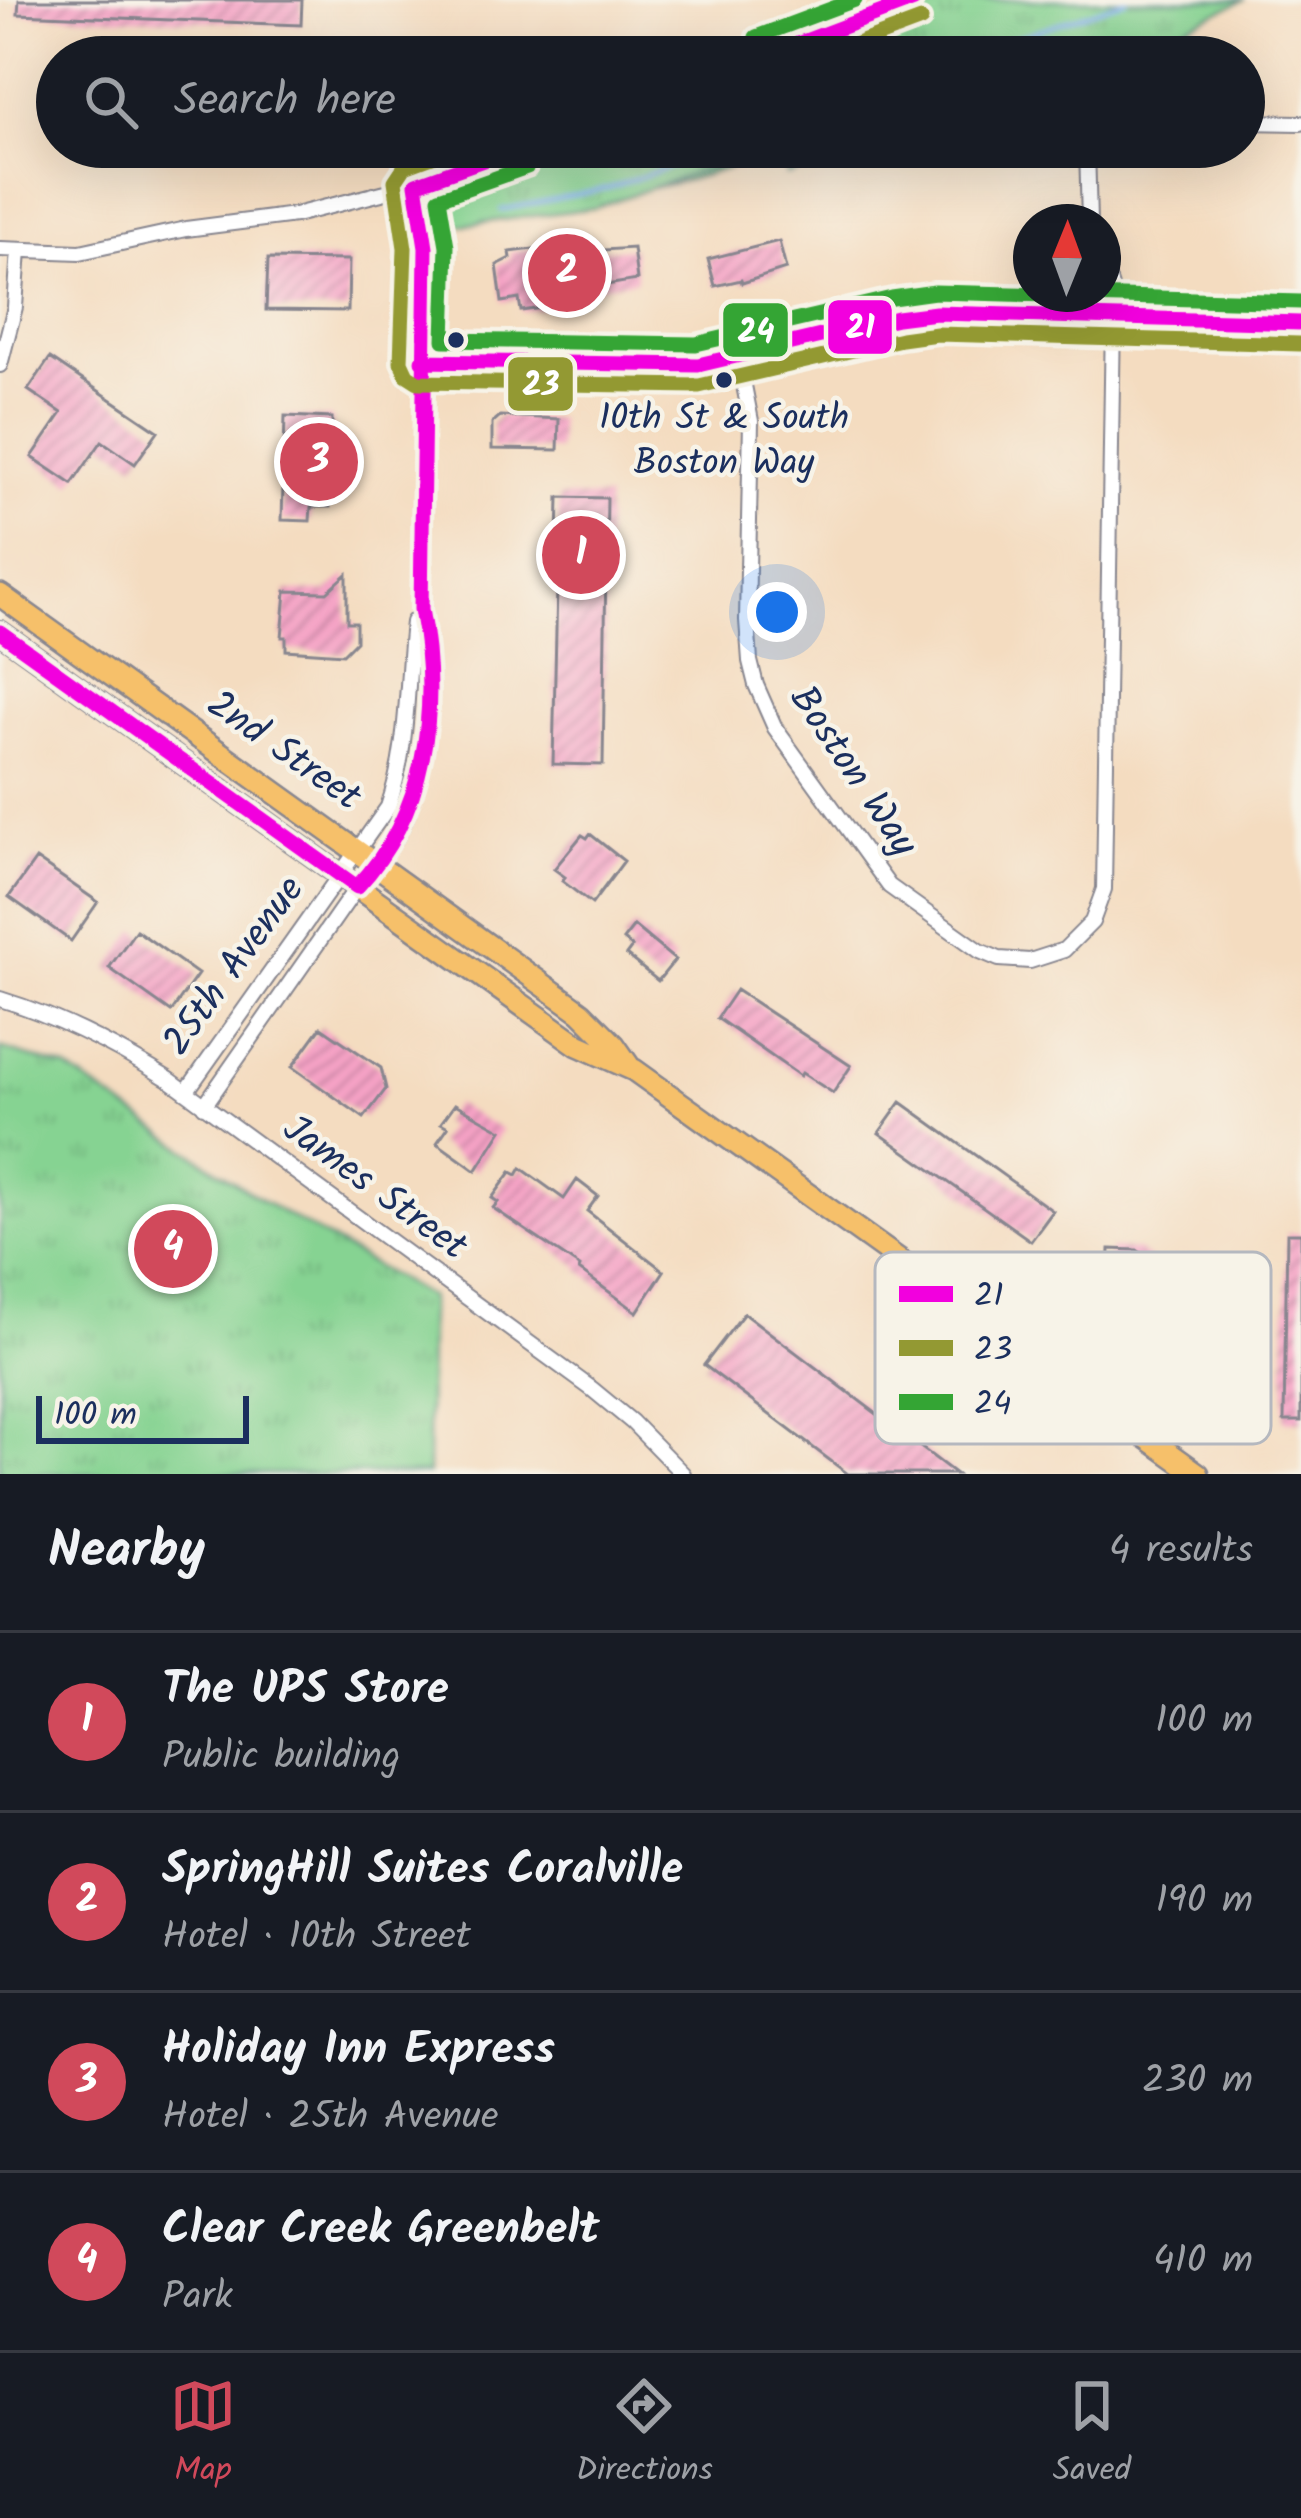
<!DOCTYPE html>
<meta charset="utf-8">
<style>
:root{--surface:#171b24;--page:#242831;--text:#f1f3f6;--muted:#9ea1a6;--line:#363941;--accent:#d1495b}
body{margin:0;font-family:Kalam,sans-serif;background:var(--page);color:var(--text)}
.compass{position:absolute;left:1013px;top:204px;width:108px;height:108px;border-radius:50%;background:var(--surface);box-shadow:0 12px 48px #0002;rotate:1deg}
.scale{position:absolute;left:36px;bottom:30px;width:213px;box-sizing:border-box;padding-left:12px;border:6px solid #1b2f5e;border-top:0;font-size:33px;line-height:42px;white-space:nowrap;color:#1b2f5e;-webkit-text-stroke:9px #f7f3e8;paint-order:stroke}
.you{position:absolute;left:777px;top:612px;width:42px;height:42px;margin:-30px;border:9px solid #fff;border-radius:50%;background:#1a73e8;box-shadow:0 0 0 18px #1a73e833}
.badge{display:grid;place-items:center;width:78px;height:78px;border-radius:50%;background:var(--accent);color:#fff;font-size:39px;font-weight:700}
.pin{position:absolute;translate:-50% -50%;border:6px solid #fff;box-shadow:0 3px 12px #0006}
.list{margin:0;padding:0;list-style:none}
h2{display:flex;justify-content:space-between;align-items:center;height:156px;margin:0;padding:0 48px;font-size:51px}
h2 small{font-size:39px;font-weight:400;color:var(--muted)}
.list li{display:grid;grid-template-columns:78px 1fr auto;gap:36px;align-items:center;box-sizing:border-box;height:180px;padding:0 48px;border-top:3px solid var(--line)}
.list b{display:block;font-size:45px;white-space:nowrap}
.list p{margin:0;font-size:39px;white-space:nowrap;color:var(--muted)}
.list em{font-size:39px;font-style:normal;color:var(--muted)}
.icon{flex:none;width:66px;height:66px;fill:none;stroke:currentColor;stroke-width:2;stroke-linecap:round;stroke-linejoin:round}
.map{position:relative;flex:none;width:1301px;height:1474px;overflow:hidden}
.search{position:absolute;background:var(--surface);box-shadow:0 12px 48px #0002;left:36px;right:36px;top:36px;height:132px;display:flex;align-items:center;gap:30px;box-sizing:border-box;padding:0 42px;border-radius:66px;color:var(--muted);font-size:45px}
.sheet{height:876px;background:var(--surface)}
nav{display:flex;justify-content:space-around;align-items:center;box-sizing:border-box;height:168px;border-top:3px solid var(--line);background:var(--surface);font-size:33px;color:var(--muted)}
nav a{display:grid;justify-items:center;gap:6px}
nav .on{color:var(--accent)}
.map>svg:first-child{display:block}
.forest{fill:url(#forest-firs);stroke:#44726d;stroke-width:3}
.park{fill:url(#park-tufts);stroke:#508178;stroke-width:3}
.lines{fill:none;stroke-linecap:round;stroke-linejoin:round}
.stream{stroke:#81b1ec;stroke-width:4.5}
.building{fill:url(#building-hatch)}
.minor-casing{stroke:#88868f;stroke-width:18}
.primary-casing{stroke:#88868f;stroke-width:26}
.minor{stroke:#fff;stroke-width:14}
.primary{stroke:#f6c06b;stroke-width:21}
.bus-1-casing{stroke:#f7f3e8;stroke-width:24}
.bus-2-casing{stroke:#f7f3e8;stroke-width:24}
.bus-3-casing{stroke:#f7f3e8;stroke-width:24}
.bus-1{stroke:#f200de;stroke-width:15}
.bus-2{stroke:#939933;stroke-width:15}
.bus-3{stroke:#34a534;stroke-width:15}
.bus-dot{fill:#1b2f5e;stroke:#f7f3e8;stroke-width:4.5}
.labels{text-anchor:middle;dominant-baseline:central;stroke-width:9;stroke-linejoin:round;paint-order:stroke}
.bus-label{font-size:36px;fill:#1b2f5e;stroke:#f7f3e8}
.street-label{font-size:39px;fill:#1b2f5e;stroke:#f7f3e8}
.key{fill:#f7f3e8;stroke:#b5b8bf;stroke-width:3}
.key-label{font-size:33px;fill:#1b2f5e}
.line-badge{stroke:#f7f3e8;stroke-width:4.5}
.badge-label{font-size:33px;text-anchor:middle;font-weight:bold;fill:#fff}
</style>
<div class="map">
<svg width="1301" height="1474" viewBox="0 0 1301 1474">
<defs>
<pattern id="forest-firs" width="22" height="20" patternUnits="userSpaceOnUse" patternTransform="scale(3)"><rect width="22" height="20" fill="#6cb57c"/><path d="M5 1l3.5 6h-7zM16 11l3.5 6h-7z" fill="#589469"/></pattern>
<pattern id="park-tufts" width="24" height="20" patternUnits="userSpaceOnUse" patternTransform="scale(3)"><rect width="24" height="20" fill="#86d392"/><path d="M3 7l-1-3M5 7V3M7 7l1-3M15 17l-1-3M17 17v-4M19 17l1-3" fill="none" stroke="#73b580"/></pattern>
<pattern id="building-hatch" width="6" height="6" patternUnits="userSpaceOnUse" patternTransform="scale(3)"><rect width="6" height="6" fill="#f5a2c5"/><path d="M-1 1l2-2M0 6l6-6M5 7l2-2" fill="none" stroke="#c684a3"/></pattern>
</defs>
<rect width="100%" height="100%" fill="#f7f3e8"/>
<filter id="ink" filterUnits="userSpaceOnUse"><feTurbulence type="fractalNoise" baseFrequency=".00833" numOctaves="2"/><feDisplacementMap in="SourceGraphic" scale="24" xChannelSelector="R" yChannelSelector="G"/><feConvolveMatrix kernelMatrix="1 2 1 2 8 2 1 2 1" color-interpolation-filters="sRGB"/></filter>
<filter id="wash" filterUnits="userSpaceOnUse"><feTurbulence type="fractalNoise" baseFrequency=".004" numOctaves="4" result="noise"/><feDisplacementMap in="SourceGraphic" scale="48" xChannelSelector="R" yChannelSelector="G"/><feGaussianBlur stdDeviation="2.7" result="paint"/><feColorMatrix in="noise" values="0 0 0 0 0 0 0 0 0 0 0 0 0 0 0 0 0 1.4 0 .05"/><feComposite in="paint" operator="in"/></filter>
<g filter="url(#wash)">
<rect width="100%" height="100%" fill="#f4dcc0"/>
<path class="forest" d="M677 147H889L852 163 776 154 688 180 611 197Z"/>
<path class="park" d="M952 0H1245L1173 32 1107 31 1106 57H794Z
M546 147H767L594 208 448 227 449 182Z
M783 147H865L787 176Z
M0 1048 66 1068 263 1201 429 1297 428 1474H0Z"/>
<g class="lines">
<path class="stream" d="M960 57 1126 0
M501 210 609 188 727 147"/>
</g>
<g id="blocks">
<path class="building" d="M19 0H302L301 25 18 14Z
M779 241 786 269 742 283 741 280 715 286 708 259Z
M557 246 558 253 633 248 637 280 563 292V298L542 301 543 308 521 311 519 299 502 302 497 265 511 258 510 252Z
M268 259 349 260 348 311 266 310Z
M50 358 158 431 135 464 102 441 72 484 32 457 62 413 28 390Z
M285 416 332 418V449L354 450V474H332L330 507H311L310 521 282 520Z
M500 416 559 419 558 450 492 449V423Z
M559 497 607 498 603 765 553 764Z
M347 574V622H356V641L343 654 286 650V637H282L286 591 327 592Z
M590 834 624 861 592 904 562 881 565 877 554 869 582 835 587 838Z
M36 859 98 902 71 941 9 897Z
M634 926 675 960 658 981 626 955 632 947 623 940Z
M136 930 198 974 171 1012 109 968Z
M736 990 851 1066 833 1093 802 1073 800 1076 717 1018Z
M321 1027 381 1068 386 1089 364 1118 292 1067Z
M901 1102 1053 1211 1031 1241 879 1133Z
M455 1104 502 1130 476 1171 437 1143 448 1127 441 1123Z
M521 1168 564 1199 577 1180 598 1196 587 1211 664 1271 637 1312 579 1270 580 1267 493 1208 498 1202 492 1198 511 1172 517 1175Z
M1287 1233H1301V1421H1284Z
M1110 1249 1137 1250 1165 1270 1164 1341 1115 1306 1116 1287 1109 1279Z
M744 1313 956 1474H848L704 1365Z"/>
</g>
</g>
<g filter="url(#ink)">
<use href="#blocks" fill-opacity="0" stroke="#88868f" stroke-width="3"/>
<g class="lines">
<defs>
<path id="minor" d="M763 57 914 0
M1244 122 1301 123
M1087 147 1089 222
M0 249 80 252 186 229 295 215 425 182 520 147
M738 355 751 421 747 620 750 661 756 685 775 728 889 886 980 951 999 959 1030 961 1064 950 1092 922 1104 889 1113 318 1112 290 1103 262
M422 361 698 365 897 318 936 313 1301 323
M0 365 15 307 19 250
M0 999C60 1017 117 1047 170 1080L592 1389 632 1422 683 1474
M186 1092 388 807C409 747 406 685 413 622L421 613
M204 1106 357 887C412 836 426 773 427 701 427 669 428 640 421 609L426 247 416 184"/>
<path id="primary" d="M0 595 581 1012 614 1045 628 1065
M0 632 578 1045 634 1070 1198 1474"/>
</defs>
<use href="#minor" class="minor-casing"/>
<use href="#primary" class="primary-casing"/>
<use href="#minor" class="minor"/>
<use href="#primary" class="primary"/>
<defs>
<path id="bus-1" d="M763 57 914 0
M422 361 698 365 897 318 936 313 1301 323
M0 632 357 887C427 813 440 707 421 609L426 247 416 184 520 147"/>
<path id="bus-2" d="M822 57 921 20
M457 147 405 166 395 181 405 248 401 362 407 375 418 382 699 386 901 339 937 334 1300 344"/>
<path id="bus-3" d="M756 37 855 0
M527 167 439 198 447 246 444 340 696 344 892 298 935 292 1301 302"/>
</defs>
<use href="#bus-1" class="bus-1-casing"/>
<use href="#bus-2" class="bus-2-casing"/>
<use href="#bus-3" class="bus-3-casing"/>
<use href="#bus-1" class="bus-1"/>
<use href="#bus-2" class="bus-2"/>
<use href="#bus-3" class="bus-3"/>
</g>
</g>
<g class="bus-dot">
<circle cx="456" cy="340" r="10"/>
<circle cx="724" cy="380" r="10"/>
</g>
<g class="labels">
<g class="bus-label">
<text x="724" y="419">10th St &amp; South<tspan x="724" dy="45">Boston Way</tspan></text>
</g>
<g class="street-label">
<text transform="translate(283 752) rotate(35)">2nd Street</text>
<text transform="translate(852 772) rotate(56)">Boston Way</text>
<text transform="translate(235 967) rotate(-54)">25th Avenue</text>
<text transform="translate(374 1189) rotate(36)">James Street</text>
</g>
</g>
<rect x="875" y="1252" width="396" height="192" rx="18" class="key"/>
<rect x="899" y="1286" width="54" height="16" fill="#f200de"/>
<rect x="899" y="1340" width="54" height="16" fill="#939933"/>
<rect x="899" y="1394" width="54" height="16" fill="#34a534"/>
<g class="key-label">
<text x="974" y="1306">21</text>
<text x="974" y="1360">23</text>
<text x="974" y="1414">24</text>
</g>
<g class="line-badge">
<rect x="826" y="298" width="68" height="58" rx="12" fill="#f200de"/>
<rect x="721" y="301" width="69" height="58" rx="12" fill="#34a534"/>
<rect x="506" y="355" width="69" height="58" rx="12" fill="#939933"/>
</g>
<g class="badge-label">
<text x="860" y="338">21</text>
<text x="756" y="342">24</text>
<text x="541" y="395">23</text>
</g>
</svg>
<svg class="compass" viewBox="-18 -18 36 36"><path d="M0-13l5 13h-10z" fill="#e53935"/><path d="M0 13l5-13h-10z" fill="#9ea1a6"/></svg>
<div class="scale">100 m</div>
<div class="you"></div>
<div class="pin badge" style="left:581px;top:555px">1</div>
<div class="pin badge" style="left:567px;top:273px">2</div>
<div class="pin badge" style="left:319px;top:462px">3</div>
<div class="pin badge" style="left:173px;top:1249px">4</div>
<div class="search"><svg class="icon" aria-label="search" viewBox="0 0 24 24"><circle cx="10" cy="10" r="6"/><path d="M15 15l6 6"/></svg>Search here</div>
</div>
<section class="sheet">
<h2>Nearby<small>4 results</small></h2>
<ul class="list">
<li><span class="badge">1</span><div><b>The UPS Store</b><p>Public building</p></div><em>100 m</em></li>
<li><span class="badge">2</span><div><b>SpringHill Suites Coralville</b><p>Hotel · 10th Street</p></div><em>190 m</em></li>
<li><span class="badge">3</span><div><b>Holiday Inn Express</b><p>Hotel · 25th Avenue</p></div><em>230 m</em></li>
<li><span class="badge">4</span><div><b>Clear Creek Greenbelt</b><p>Park</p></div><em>410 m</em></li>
</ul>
</section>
<nav>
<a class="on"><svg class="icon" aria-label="map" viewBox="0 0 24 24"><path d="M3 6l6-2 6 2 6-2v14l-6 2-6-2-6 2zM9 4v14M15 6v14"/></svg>Map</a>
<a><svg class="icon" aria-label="directions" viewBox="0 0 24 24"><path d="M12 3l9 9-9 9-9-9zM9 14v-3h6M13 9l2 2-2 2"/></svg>Directions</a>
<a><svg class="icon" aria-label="saved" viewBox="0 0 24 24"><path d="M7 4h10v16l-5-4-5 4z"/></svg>Saved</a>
</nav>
